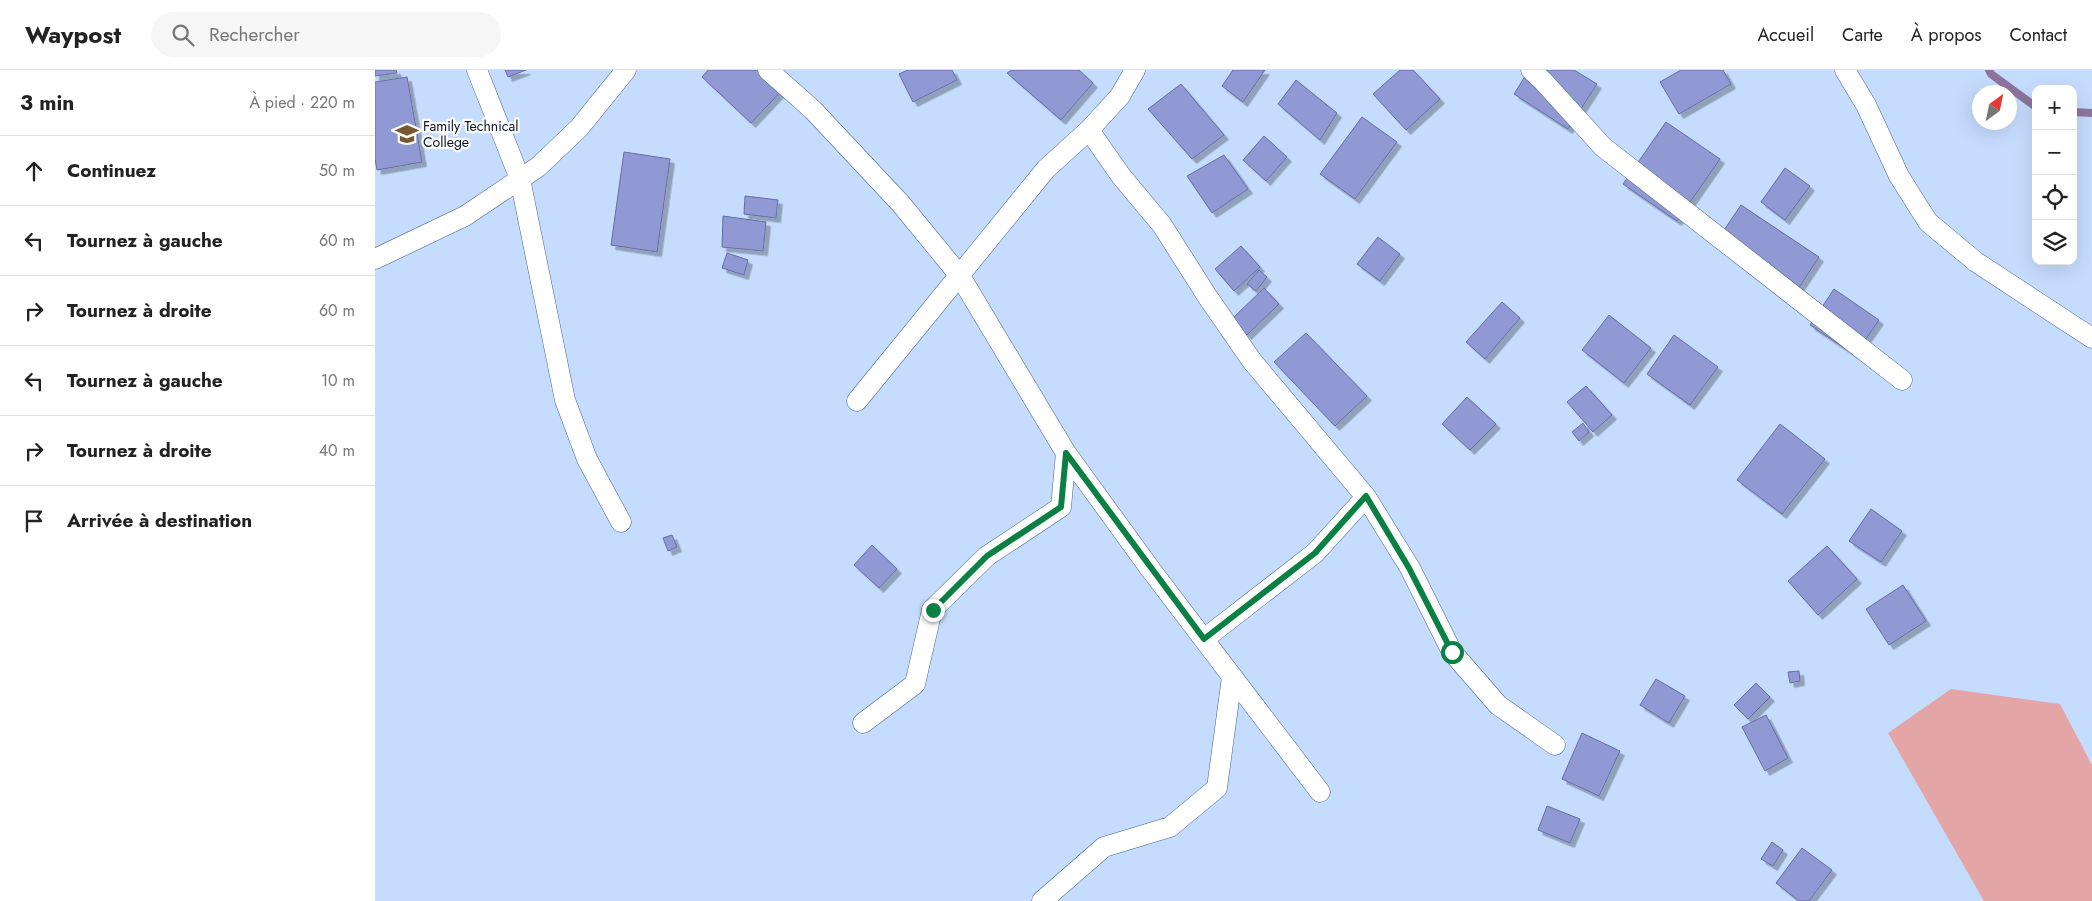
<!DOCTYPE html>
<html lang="fr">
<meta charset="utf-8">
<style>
:root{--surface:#fff;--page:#f6f6f6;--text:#222;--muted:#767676;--line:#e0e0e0}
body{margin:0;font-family:Jost,sans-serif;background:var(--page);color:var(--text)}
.controls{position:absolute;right:15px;top:15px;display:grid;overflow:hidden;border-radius:10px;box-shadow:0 5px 20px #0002}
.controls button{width:45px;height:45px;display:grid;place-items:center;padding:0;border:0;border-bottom:1px solid var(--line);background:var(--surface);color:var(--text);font:25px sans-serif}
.compass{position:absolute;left:1597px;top:15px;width:45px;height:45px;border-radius:50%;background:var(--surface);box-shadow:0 5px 20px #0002;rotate:33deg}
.stop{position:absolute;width:15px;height:15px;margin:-11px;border:4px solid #0b8043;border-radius:50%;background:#fff}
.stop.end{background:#0b8043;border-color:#fff;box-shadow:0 1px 5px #0008}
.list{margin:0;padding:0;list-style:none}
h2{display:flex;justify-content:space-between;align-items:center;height:65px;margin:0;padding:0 20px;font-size:21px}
h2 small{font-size:16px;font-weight:400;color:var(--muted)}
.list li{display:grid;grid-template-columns:32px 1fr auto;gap:15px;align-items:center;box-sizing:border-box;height:70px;padding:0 20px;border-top:1px solid var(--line)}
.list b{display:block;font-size:19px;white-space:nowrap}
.list em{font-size:16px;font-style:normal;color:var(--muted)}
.icon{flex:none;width:28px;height:28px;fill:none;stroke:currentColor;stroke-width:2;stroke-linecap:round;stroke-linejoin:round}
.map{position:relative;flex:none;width:1717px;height:831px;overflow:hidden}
header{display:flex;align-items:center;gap:30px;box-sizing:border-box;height:70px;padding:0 25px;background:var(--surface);border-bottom:1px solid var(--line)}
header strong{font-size:24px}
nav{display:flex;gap:28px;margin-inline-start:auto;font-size:18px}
.search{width:350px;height:45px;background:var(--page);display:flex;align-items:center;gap:12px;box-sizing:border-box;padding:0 18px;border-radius:28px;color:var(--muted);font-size:19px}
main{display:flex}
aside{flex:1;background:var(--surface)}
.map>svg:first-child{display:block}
.green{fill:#e4a5a6}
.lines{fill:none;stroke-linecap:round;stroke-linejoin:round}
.stream{stroke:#8d75a0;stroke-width:8}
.building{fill:#9199d4;stroke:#656ca3;filter:url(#shadow)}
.street-casing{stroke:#416292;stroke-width:21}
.street{stroke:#fff;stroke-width:20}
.route{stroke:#0b8043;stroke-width:6}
.labels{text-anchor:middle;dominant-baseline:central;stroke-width:4.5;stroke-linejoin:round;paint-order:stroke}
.poi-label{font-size:14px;fill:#071427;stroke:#fcfcfc;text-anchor:start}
</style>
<header>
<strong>Waypost</strong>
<div class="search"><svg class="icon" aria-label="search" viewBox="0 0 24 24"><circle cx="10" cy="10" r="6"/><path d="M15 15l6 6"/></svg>Rechercher</div>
<nav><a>Accueil</a><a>Carte</a><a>À propos</a><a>Contact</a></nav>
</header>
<main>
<aside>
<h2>3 min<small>À pied · 220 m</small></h2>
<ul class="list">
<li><svg class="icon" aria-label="ahead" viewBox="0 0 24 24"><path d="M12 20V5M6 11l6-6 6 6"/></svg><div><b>Continuez</b></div><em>50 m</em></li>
<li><svg class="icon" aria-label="left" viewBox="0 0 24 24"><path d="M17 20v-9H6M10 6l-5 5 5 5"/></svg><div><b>Tournez à gauche</b></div><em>60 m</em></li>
<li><svg class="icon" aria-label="right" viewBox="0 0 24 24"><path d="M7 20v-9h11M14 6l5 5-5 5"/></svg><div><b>Tournez à droite</b></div><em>60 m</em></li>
<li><svg class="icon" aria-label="left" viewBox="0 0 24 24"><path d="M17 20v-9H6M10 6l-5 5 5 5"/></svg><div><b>Tournez à gauche</b></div><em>10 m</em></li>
<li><svg class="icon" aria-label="right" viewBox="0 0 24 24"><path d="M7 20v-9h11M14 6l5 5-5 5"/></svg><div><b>Tournez à droite</b></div><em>40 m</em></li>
<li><svg class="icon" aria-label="arrive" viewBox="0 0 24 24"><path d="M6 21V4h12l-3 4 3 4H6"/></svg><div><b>Arrivée à destination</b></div></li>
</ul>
</aside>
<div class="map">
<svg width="1717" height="831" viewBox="0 0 1717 831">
<defs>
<filter id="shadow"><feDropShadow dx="4.5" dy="4.5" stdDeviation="0" flood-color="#0004"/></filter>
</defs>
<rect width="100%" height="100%" fill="#c6dcfe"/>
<path class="green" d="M1576 619 1685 634 1717 695V831H1609L1513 663Z"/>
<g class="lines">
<path class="stream" d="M1614 0 1616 4 1661 37
M1698 42 1717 43"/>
</g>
<path class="building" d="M0 0H21L22 3 0 6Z
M130 0H151L133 7Z
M333 0H393L411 16 376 53 327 7Z
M533 0H577L582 10 538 32 524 4Z
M637 0H704L718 13 686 50 632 3Z
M858 0H890L868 32 847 16Z
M1025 0H1038L1065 29 1031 60 998 24Z
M1154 0H1199L1222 14 1193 59 1139 24Z
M1306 0H1348L1356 14 1304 44 1285 12Z
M32 7 47 92 2 100 0 89V12Z
M921 10 962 43 945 70 903 34Z
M806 14 849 65 817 89 773 39Z
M987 47 1022 72 980 129 945 104Z
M1291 52 1345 89 1302 151 1248 114Z
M889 66 912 87 891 111 868 90Z
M249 82 295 89 282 182 236 175Z
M849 85 873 119 837 143 812 106Z
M1410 98 1435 116 1410 150 1386 132Z
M370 126 403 130 401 148 369 144Z
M1366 135 1444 187 1423 219 1345 166Z
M348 146 391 152 388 181 347 177Z
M1003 167 1025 184 1005 211 982 194Z
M866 176 885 197 859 221 840 199Z
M352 183 373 190 369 205 347 198Z
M884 200 892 207 881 221 872 214Z
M889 218 904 234 872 265 857 249Z
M1459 219 1504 250 1480 285 1435 255Z
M1127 232 1145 248 1110 289 1091 272Z
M1234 245 1276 278 1249 313 1207 280Z
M931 263 992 326 960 356 899 292Z
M1299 265 1343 297 1315 335 1272 304Z
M1211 316 1237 345 1218 362 1192 332Z
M1092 327 1121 354 1095 380 1067 354Z
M1208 353 1214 362 1204 371 1197 362Z
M1405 354 1450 389 1407 444 1362 410Z
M1496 439 1527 461 1506 492 1474 471Z
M297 465 302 477 293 481 288 468Z
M497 475 522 499 504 518 479 495Z
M1452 476 1482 509 1443 545 1413 511Z
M1528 515 1551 551 1514 575 1491 539Z
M1424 601 1425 611 1415 613 1413 602Z
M1281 609 1310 626 1294 653 1265 635Z
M1381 613 1395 627 1373 649 1359 635Z
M1391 645 1413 688 1390 701 1367 657Z
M1207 663 1245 681 1224 726 1187 709Z
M1172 736 1205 749 1195 773 1163 760Z
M1397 772 1408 780 1398 796 1386 789Z
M1427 778 1457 800 1434 831H1424L1401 813Z"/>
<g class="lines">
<defs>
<path id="street" d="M102 0 145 109 190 330 212 389 246 452
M393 0 438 40 526 134 585 206 691 383 776 500 945 722
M1156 0 1168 11 1228 77 1527 310
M1470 0 1491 35 1524 106 1553 152 1601 192 1717 268
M714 60 746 106 787 155 832 226 877 291 991 427 1035 498 1077 582 1123 635 1180 675
M0 189 90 146 163 97 204 58 251 0
M482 331 671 99 714 60 745 26 760 0
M829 569 940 483 991 427
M488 653 540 614 557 540 612 486 686 437 691 383
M667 831 729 777 795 757 842 718 857 607"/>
</defs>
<use href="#street" class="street-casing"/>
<use href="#street" class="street"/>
</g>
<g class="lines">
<path class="route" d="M558 540 612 486 686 437 691 383 829 569 940 483 991 426 1034 498 1077 582"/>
</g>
<defs>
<symbol id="school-bare" viewBox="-9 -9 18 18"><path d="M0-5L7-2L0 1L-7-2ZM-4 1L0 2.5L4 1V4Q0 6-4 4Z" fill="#765a2d" stroke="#fcfcfc" stroke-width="2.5" paint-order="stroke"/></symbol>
</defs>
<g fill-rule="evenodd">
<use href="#school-bare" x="16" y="48" width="32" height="32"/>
</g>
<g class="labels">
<g class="poi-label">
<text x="48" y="56">Family Technical<tspan x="48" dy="16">College</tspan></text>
</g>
</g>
</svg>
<div class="controls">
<button>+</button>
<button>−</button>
<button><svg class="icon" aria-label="locate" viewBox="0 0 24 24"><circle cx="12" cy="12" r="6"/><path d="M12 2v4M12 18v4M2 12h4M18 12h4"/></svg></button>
<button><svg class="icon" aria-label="layers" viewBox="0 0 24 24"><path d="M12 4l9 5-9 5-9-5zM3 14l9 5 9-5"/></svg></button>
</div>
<svg class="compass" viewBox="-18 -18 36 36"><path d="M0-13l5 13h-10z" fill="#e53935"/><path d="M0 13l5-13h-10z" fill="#767676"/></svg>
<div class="stop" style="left:1077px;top:582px"></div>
<div class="stop end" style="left:558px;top:540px"></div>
</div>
</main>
